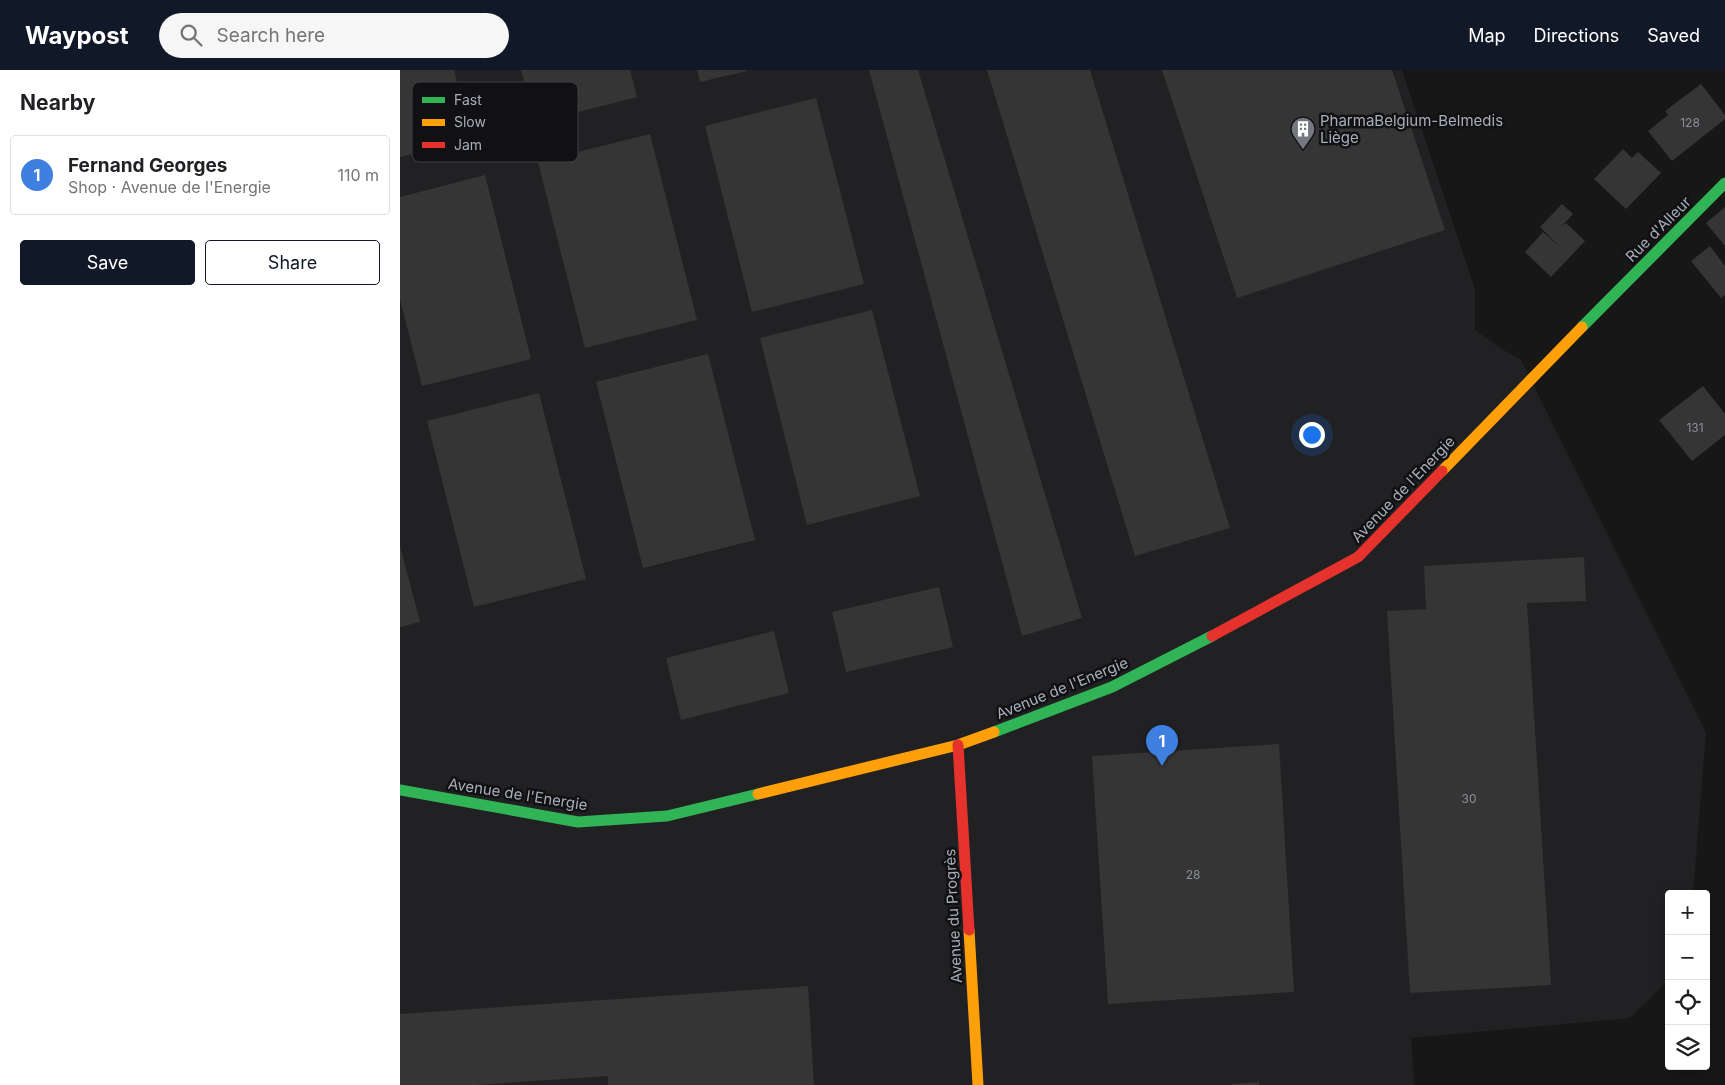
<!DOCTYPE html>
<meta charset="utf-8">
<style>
:root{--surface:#fff;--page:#f6f6f6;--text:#202124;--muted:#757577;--line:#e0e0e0;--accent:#111827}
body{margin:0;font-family:Inter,sans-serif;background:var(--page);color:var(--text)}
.controls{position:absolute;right:15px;bottom:15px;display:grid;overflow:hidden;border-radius:5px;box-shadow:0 2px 12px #0003}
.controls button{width:45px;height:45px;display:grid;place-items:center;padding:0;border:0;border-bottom:1px solid var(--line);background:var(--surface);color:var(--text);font:25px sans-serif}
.you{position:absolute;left:911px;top:364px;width:18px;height:18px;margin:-12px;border:4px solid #fff;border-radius:50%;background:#1a73e8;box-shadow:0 0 0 8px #1a73e833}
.badge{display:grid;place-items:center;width:32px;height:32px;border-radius:50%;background:var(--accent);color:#fff;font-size:16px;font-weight:700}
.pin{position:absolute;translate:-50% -41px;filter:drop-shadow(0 1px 2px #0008)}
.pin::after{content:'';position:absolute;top:26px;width:18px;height:15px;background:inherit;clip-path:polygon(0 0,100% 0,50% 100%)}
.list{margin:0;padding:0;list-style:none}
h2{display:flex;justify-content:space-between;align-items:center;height:65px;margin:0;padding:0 20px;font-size:21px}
h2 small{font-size:16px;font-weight:400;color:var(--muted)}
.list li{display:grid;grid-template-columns:32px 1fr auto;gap:15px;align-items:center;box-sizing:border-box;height:80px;margin:0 10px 10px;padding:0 10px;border:1px solid var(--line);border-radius:5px}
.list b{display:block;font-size:19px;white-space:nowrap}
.list p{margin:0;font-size:16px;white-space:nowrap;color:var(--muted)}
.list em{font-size:16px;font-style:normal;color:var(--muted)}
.actions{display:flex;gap:10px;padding:15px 20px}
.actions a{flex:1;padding:11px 0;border:1px solid var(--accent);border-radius:5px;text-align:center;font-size:18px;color:var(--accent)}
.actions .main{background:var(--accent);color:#fff}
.icon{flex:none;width:28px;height:28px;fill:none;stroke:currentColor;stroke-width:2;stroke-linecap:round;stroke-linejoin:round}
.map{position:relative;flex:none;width:1325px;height:1015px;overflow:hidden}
header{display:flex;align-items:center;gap:30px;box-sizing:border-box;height:70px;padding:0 25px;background:var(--accent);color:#fff}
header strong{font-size:24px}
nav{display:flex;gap:28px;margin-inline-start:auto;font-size:18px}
.search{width:350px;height:45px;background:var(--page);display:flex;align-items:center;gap:12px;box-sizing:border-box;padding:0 18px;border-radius:28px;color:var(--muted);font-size:19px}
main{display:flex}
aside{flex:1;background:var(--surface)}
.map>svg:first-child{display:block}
.built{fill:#212123}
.building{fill:#353536}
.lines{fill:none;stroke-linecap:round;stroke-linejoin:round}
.fast{stroke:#30b455;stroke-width:11}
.slow{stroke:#ff9f0a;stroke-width:11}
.jam{stroke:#e5322d;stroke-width:11}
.labels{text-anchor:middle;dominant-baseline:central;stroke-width:5;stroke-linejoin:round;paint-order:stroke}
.number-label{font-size:12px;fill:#8b8f98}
.poi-label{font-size:15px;fill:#a8adb8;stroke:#111113;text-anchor:start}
.street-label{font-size:15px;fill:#a8adb8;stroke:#111113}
.key{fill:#111113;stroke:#3e4045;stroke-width:1}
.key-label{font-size:14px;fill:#a8adb8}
</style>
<header>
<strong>Waypost</strong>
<div class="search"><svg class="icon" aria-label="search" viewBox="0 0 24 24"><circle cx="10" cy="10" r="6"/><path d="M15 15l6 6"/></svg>Search here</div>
<nav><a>Map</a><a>Directions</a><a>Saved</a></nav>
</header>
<main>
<aside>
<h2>Nearby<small></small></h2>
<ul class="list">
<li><span class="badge" style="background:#3f7fe0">1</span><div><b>Fernand Georges</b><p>Shop · Avenue de l'Energie</p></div><em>110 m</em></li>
</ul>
<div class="actions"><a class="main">Save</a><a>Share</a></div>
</aside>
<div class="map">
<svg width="1325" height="1015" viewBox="0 0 1325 1015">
<rect width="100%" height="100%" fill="#171717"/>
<path class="built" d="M0 0H1002L1075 219V260L1097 276 1121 290 1306 663 1293 824H1269V910L1230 948 1011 968 1014 1015H0Z"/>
<path class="building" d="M0 0H54L71 69 0 87Z
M121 0H230L237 27 135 53Z
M297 0H347V1L300 12Z
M469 0H518L682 548 622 566Z
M587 0H690L830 458 735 486Z
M762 0H992L1045 160 837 228Z
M1301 14 1325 45V49L1272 91 1248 61 1268 45 1265 41Z
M416 28 464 214 352 242 305 56Z
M250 64 297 250 185 278 138 92Z
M1223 79 1232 88 1238 82 1261 103 1226 139 1194 109Z
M85 105 131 289 22 316 0 229V127Z
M1162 134 1173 144 1161 157 1166 153 1185 171 1151 207 1125 182 1143 162 1161 178 1140 157Z
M1325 137V176L1306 153Z
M1310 176 1325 196V225L1321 228 1291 191Z
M472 240 520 426 407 455 360 268Z
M308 284 355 470 243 498 196 312Z
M1303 316 1325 344V365L1292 391 1259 350Z
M139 323 186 509 74 537 27 351Z
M0 476 20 552 0 557Z
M1184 487 1186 531 1127 533 1151 915 1010 923 987 541 1026 539 1024 496Z
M539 517 553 577 446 602 432 542Z
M374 561 389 623 281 650 266 588Z
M879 674 894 922 708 934 692 686Z
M408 916 414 1015H208V1006L77 1015H0V944Z
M859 1012V1015H832V1014Z"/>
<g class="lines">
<path class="fast" d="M1182 257 1325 113
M594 662 712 617 812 566
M0 720 178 752 267 746 358 724"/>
<path class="slow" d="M1042 401 1182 257
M358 724 558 675 594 662
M569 860 578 1015"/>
<path class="jam" d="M812 566 958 487 1042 401
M558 675 569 860"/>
</g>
<defs>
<symbol id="building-pin" viewBox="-11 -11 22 30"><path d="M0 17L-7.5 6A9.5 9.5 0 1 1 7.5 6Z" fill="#757880" stroke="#111113"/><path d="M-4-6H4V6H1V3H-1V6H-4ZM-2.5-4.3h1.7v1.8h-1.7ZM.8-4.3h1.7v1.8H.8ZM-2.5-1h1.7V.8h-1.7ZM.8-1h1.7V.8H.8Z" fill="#fff"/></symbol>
</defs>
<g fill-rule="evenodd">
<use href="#building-pin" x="889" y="45" width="28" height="38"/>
</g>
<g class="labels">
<g class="number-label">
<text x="1290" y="52">128</text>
<text x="1295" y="357">131</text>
<text x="1069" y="728">30</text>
<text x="793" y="804">28</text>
</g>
<g class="poi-label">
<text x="920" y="50">PharmaBelgium-Belmedis<tspan x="920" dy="17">Liège</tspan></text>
</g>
<g class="street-label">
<text transform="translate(1258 159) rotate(-45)">Rue d'Alleur</text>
<text transform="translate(1003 419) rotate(-46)">Avenue de l'Energie</text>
<text transform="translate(662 618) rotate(-22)">Avenue de l'Energie</text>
<text transform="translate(118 724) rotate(9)">Avenue de l'Energie</text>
<text transform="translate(553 846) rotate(-93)">Avenue du Progrès</text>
</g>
</g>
<rect x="12" y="12" width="166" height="80" rx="8" class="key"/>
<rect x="22" y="27" width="23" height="6" fill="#30b455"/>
<rect x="22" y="49" width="23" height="7" fill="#ff9f0a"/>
<rect x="22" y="72" width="23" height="6" fill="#e5322d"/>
<g class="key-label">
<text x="54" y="35">Fast</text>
<text x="54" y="57">Slow</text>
<text x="54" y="80">Jam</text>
</g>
</svg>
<div class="controls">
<button>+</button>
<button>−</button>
<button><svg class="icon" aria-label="locate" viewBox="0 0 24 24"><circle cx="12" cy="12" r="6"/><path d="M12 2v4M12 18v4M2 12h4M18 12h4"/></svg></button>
<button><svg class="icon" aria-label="layers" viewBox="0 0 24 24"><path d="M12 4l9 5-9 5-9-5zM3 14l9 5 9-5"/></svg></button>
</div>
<div class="you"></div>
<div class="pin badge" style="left:762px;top:696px;background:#3f7fe0">1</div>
</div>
</main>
